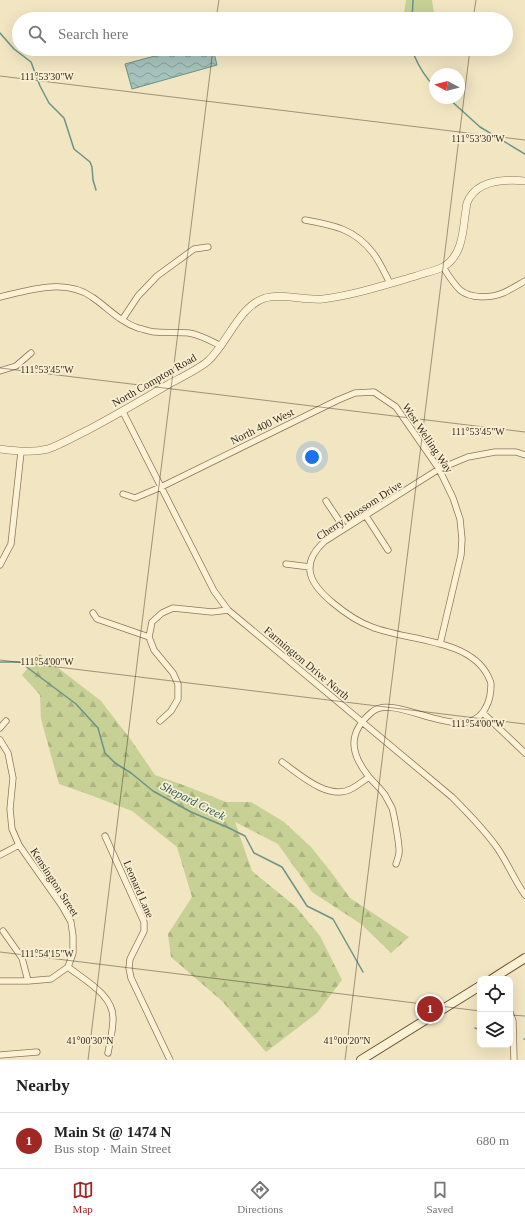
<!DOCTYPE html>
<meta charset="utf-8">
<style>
:root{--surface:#fff;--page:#f2f2f2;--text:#222;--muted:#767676;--line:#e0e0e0;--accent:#a02824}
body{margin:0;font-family:Georgia,serif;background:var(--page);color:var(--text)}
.controls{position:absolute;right:12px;bottom:12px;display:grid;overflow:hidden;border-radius:8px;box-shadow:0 4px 16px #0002}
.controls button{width:36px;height:36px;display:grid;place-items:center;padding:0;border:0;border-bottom:1px solid var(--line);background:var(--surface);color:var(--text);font:20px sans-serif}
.compass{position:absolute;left:429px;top:68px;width:36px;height:36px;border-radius:50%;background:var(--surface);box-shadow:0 4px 16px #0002;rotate:277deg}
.you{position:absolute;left:312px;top:457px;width:14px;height:14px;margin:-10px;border:3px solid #fff;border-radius:50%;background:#1a73e8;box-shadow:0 0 0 6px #1a73e833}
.badge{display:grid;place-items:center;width:26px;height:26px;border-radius:50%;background:var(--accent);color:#fff;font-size:13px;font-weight:700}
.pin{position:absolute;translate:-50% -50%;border:2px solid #fff;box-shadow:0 1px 4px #0006}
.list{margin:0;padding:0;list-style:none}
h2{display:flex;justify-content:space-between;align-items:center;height:52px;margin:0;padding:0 16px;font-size:17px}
h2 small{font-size:13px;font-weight:400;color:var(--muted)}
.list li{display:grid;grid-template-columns:26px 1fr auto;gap:12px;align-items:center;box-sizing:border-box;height:56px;padding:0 16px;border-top:1px solid var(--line)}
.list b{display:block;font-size:15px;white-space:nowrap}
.list p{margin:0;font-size:13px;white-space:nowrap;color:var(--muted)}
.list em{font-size:13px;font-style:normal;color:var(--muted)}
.icon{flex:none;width:22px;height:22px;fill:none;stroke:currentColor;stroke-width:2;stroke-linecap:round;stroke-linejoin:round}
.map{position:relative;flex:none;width:525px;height:1060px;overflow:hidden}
.search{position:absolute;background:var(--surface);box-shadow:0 4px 16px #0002;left:12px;right:12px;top:12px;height:44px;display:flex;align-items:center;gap:10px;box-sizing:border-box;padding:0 14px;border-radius:22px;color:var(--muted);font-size:15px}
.sheet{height:108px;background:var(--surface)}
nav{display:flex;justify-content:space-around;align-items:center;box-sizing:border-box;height:56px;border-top:1px solid var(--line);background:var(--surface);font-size:11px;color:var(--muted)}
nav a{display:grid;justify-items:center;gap:2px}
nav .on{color:var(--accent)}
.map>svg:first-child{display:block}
.green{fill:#c7d095}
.forest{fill:url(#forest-firs)}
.water{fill:url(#water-waves);stroke:#6b938a}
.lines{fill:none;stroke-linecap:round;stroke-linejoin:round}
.stream{stroke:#6b938a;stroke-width:1.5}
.minor-casing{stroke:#8d7658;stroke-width:7}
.tertiary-casing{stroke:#8d7658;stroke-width:8}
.secondary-casing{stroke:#6e573b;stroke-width:10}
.minor{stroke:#fbf2d6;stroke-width:5.5}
.tertiary{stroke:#fbf2d6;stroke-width:7}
.secondary{stroke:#fbf2d6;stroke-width:8}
.ticks{fill:none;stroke:#3b2d1d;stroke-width:1;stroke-opacity:0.45}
.labels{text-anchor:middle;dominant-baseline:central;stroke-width:3.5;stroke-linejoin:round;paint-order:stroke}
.street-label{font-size:11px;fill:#3b2d1d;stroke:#f8efd3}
.water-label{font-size:12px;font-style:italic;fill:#2b5c5b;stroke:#f8efd3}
.ticks-label{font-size:10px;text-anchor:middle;fill:#3b2d1d;stroke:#f8efd3;stroke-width:3.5;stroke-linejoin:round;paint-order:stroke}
</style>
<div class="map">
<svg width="525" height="1060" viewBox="0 0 525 1060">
<defs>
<pattern id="forest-firs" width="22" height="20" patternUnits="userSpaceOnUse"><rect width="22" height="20" fill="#c7d095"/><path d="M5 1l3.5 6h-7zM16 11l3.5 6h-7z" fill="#acb380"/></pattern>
<pattern id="water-waves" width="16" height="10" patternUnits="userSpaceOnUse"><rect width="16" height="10" fill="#a5c3bc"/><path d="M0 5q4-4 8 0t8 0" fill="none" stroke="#889f98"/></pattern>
</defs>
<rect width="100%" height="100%" fill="#f1e5c2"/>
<path class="green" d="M406 0H432L434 13 432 19H403Z"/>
<path class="forest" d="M40 654 101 701 131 740 155 775 186 786 226 802H251L284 822 311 847 331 872 350 898 409 937 391 953 361 924 312 892 278 844 235 822 252 871 296 907 320 936 342 980 317 1013 266 1052 222 1001 171 957 168 934 192 897 177 847 132 811 93 796 59 784 41 719 40 695 22 675Z"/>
<path class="water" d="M181 49H213L217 65 132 89 125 64Z"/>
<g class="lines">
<path class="stream" d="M412 19 413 0
M0 33 14 49 31 62 40 86 49 103 64 118 74 149 90 162 92 167 93 180 96 190
M414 55C419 67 425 77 435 87
M448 98 480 127 525 154
M0 662H20L76 704 98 728 105 753 115 763 131 773 153 791 191 812 229 828 245 836 254 853 282 867 307 906 333 919 363 972
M475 1028 480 1030
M524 1039H525"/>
<defs>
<path id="minor" d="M305 220C333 225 355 229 373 253 380 262 385 274 390 283
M443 267C448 275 453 283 460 290 471 299 491 298 503 293 510 290 518 285 525 281
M0 297C29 290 65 278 92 297 107 307 120 322 138 328 144 329 150 332 156 332 167 333 178 332 189 333 201 335 211 341 221 346
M122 320 138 296 157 276 194 249 208 247
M0 371 16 366 31 353
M123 412 214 591 228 610 452 797C468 813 485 830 498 849 508 864 515 881 525 895
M123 494 135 498 161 487 338 400 355 393 374 392 396 407 439 469 453 498 460 519 462 539 461 555 440 644
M326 501 344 528
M366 516 388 550
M286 564 310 567
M0 565 11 544 21 452
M93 613 97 619 149 637
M483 713 525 753
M160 721 171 711 178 699V684L173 673 154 650 149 637 152 622 162 613 173 608 212 612 228 610
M0 728 6 721
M0 740 8 753 13 778 10 809 12 829 19 845 62 906 71 922 73 936V953L68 967 51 979 28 981H0
M282 762C299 774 328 801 351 789 357 786 363 781 369 777
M105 836 144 922V931L130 959 129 968 131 978 170 1060
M0 855 19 845
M396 864C397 860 399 856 399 853 400 847 394 814 392 808 390 804 387 799 385 795 380 788 374 783 369 777 350 753 347 733 372 712 395 691 466 749 486 707 490 700 491 692 491 684 491 681 489 679 488 676 469 638 406 641 372 627 358 622 345 613 333 603 311 585 298 565 325 541L439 469 468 457 495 452H516L525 455
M3 931 22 958 28 981
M68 967C84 980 114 995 113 1019 113 1030 110 1042 108 1053
M510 1012 513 1021 514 1060
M0 1055 37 1052"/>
<path id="tertiary" d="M0 449C16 451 32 453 48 449 62 444 75 436 88 430 116 415 142 400 169 384 180 378 199 369 208 361 227 344 239 306 265 298 284 293 304 301 323 299 354 295 385 285 416 276 424 273 435 271 443 267 461 257 463 234 465 216 466 212 466 207 467 203 476 180 504 179 525 181"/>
<path id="secondary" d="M492 979 525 958
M361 1060 480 986"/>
</defs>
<use href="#minor" class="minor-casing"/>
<use href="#tertiary" class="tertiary-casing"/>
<use href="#secondary" class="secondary-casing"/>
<use href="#minor" class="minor"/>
<use href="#tertiary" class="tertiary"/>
<use href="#secondary" class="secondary"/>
</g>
<path class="ticks" d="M216 19 219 0M473 19 476 0M0 76 525 140M0 368 525 432M0 660 525 724M0 952 480 1011M510 1015 525 1016M88 1060 213 49M345 1060 470 49"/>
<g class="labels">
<g class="street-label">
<text transform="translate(154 380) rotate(-30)">North Compton Road</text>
<text transform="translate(262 426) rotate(-26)">North 400 West</text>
<text transform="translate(428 438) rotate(56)">West Welling Way</text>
<text transform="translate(359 510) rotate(-33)">Cherry Blossom Drive</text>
<text transform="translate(307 663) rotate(40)">Farmington Drive North</text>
<text transform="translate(55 882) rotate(57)">Kensington Street</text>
<text transform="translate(139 889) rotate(67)">Leonard Lane</text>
</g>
<g class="water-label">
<text transform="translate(193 801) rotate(27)">Shepard Creek</text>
</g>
</g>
<g class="ticks-label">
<text x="47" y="80">111°53'30"W</text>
<text x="478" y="142">111°53'30"W</text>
<text x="47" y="373">111°53'45"W</text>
<text x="478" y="435">111°53'45"W</text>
<text x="47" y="665">111°54'00"W</text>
<text x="478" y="727">111°54'00"W</text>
<text x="47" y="957">111°54'15"W</text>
<text x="90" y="1044">41°00'30"N</text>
<text x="347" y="1044">41°00'20"N</text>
</g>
</svg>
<div class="controls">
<button><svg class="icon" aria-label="locate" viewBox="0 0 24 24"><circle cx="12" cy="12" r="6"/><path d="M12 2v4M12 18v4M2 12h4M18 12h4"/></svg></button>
<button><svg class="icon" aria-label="layers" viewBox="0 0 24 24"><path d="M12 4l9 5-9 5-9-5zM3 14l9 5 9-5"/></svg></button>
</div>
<svg class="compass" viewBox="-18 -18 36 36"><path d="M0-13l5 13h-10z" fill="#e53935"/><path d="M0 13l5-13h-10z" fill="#767676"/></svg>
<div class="you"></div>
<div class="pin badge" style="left:430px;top:1009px">1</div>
<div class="search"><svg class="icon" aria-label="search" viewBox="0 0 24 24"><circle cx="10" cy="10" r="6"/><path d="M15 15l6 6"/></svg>Search here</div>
</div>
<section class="sheet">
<h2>Nearby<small></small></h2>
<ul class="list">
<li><span class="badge">1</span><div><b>Main St @ 1474 N</b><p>Bus stop · Main Street</p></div><em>680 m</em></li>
</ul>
</section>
<nav>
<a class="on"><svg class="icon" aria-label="map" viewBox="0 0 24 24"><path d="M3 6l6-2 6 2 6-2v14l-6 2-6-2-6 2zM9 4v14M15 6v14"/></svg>Map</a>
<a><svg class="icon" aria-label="directions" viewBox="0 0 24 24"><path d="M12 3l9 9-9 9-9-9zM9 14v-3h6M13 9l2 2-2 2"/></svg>Directions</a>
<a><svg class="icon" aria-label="saved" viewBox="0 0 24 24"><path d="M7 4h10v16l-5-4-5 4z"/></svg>Saved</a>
</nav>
